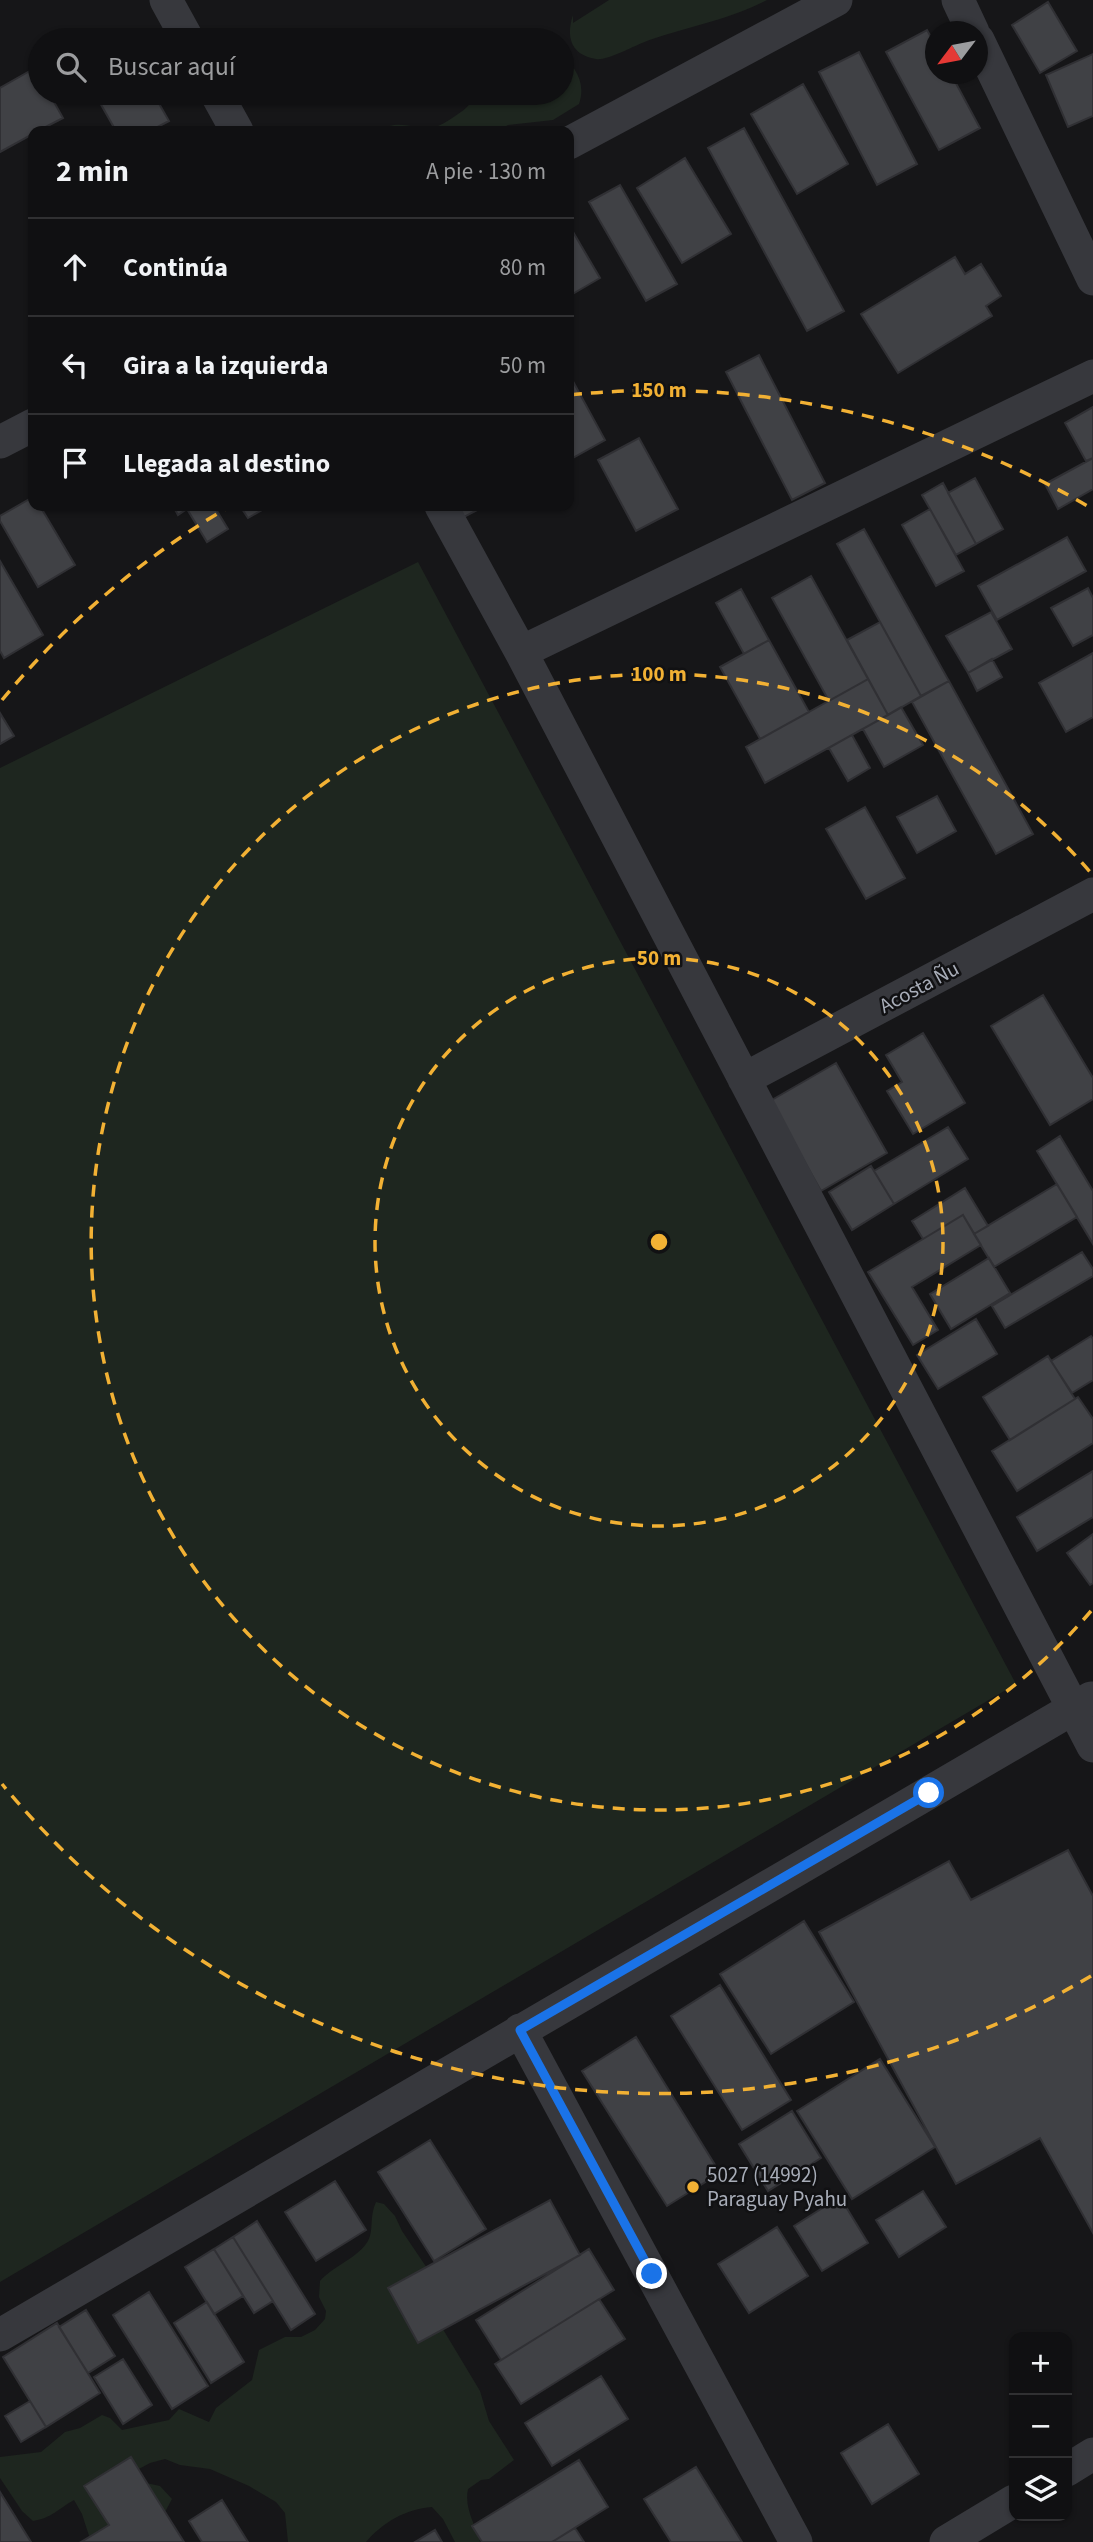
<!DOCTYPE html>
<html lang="es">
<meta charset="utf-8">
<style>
:root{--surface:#101012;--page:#19191b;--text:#f1f3f6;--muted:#9c9d9f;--line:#303032}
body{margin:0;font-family:"Source Sans 3",sans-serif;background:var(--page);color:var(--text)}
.controls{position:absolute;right:21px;bottom:21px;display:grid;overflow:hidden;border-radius:14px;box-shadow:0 2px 5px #0004}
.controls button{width:63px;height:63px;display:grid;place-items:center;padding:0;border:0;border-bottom:2px solid var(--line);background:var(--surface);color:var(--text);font:35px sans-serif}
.compass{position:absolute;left:925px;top:21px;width:63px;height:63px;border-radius:50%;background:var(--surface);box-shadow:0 2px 5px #0004;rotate:238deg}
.stop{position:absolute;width:21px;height:21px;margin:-16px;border:5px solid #1a73e8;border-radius:50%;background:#fff}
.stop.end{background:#1a73e8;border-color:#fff;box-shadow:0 2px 7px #0008}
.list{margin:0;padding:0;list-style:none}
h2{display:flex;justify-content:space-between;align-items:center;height:91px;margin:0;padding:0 28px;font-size:30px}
h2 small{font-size:23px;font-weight:400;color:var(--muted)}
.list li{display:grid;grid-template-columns:46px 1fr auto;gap:21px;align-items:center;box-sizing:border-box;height:98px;padding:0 28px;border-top:2px solid var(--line)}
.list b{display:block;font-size:26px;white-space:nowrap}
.list em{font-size:23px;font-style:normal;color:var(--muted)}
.icon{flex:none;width:38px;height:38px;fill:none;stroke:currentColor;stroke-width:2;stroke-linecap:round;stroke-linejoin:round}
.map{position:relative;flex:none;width:1093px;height:2542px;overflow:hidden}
.search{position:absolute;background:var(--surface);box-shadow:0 2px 5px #0004;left:28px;top:28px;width:546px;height:77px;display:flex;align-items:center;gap:18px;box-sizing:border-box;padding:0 24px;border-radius:38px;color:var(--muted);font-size:26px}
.panel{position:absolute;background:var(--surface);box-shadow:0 2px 5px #0004;left:28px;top:126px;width:546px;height:385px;border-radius:14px}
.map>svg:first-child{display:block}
.green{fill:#1e261f}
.building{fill:#404145;stroke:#303034;stroke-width:2}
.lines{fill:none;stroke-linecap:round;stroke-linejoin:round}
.street{stroke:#37383d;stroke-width:33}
.route{stroke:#1a73e8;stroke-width:9}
.ring{fill:none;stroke:#f2b134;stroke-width:3.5;stroke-dasharray:12 9}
.poi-dot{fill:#f2b134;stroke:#111113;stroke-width:2.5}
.labels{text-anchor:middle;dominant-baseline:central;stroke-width:5;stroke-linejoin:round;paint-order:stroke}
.street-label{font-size:21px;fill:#a8adb8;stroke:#111113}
.poi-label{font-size:21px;fill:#a8adb8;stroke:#111113;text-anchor:start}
.centre{fill:#f2b134;stroke:#111113;stroke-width:3.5}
.ring-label{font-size:21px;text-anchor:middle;font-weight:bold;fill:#f2b134;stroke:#111113;stroke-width:5;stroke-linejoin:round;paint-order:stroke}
</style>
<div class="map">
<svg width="1093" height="2542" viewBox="0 0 1093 2542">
<rect width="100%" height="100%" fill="#161618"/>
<path class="green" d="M609 0H767C728 21 683 27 642 43 632 47 606 61 596 59 570 55 566 36 573 15V23Z
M562 49C573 69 587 80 579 104L553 120 508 125 497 131H378C403 116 417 134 438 126 445 123 452 118 458 114 466 109 473 102 476 93H562Z
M418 562 1016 1684 0 2282V768Z
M376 2202 384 2204 395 2216 402 2231 429 2271 441 2326 480 2391 489 2421 514 2460 489 2479 481 2480 468 2489C464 2509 475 2523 480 2542H455L443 2519 432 2507C406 2509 383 2522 366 2542H288L285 2513 276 2502 249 2486 210 2469 180 2465 165 2459 150 2463 137 2470 146 2483 160 2486 172 2499 165 2512 91 2542 82 2514 74 2500C58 2509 52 2518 33 2521L22 2511 0 2478V2457L41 2452 65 2432 80 2428 102 2415 110 2418 122 2430 169 2420 179 2409 209 2422 216 2408 252 2380 259 2350 285 2337H301L315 2330 325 2319 326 2311 319 2297 320 2281C333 2266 358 2258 368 2241 374 2230 369 2217 376 2202Z"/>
<path class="building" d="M1048 2 1077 51 1040 73 1012 25Z
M927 30 936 46V74H951L980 128 939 150 886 52Z
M859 52 917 164 877 185 819 72Z
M1093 54V116L1068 127 1046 75Z
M35 68 40 77V93H49L63 118 38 131H33V134L0 152V88Z
M803 84 848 164 797 194 751 114Z
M113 93H153L169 121 150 131H116L99 101Z
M744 128 844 311 807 331 708 148Z
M685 158 731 234 682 263 637 188Z
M620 185 677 284 646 301 589 202Z
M569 225 600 278 569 296Z
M955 257 965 274 981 264 1001 296 986 306 992 316 898 373 861 314Z
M759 355 825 483 792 500 726 372Z
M569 374 605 440 569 460Z
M1093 407V458L1086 461 1065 423Z
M639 438 678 509 636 531 598 460Z
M1093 458V489L1058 509 1045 484Z
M975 478 1003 529 976 544 948 493Z
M943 483 976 544 956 555 922 495Z
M33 497V506H40L75 565 38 587 0 521V516Z
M173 506H214L228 529 207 542 187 509 178 515Z
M240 506H269L248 518Z
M458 506H485L464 517Z
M930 509 964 571 936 586 902 525Z
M864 529 949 681 921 696 837 544Z
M1067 537 1086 571 997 620 978 586Z
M0 561 43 635 4 658 0 651Z
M811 576 868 679 829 701 772 598Z
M1088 588 1093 598V635L1073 646 1051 608Z
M741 589 769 640 744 654 716 603Z
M991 612 1012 649 968 673 946 636Z
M880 622 921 696 888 715 847 640Z
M769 640 809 712 760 739 720 667Z
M1093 653V717L1066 732 1039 683Z
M992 659 1002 677 977 691 968 673Z
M868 679 888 715 765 783 746 747Z
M949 681 1033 834 996 854 912 702Z
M901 707 923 745 884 767 863 729Z
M0 713 14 736 0 744Z
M852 735 870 768 848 781 829 748Z
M937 796 956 831 917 853 897 817Z
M865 807 905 878 866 899 826 829Z
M1043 995 1093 1078V1099L1050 1125 991 1026Z
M923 1033 965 1103 913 1134 887 1091 902 1082 886 1055Z
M836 1063 887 1153 821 1191 770 1101Z
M948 1127 968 1159 894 1204 874 1171Z
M1060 1136 1093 1191V1244L1037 1151Z
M871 1166 894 1204 852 1230 829 1192Z
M1057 1184 1077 1217 994 1267 974 1234Z
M965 1188 988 1226 974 1234 963 1215 923 1239 912 1221Z
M963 1215 981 1245 912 1287 938 1330 913 1345 868 1272Z
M1082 1252 1093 1269V1276L1005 1328 992 1306Z
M989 1258 1010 1293 951 1329 930 1294Z
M976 1319 997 1354 938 1389 917 1355Z
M1091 1336 1093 1339V1380L1072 1393 1051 1361Z
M1048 1356 1075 1399 1010 1440 983 1397Z
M1078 1397 1093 1419V1443L1017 1491 992 1451Z
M1093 1471V1517L1037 1551 1017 1517Z
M1093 1534V1583L1090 1585 1067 1553Z
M1068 1850 1093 1896V2233L1040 2138 956 2184 819 1932 949 1861 971 1900Z
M804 1921 854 2002 771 2054 720 1974Z
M720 1985 791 2100 742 2130 671 2016Z
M636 2037 720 2173 667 2206 582 2071Z
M880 2059 935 2147 852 2199 797 2111Z
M792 2111 821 2158 768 2191 739 2144Z
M430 2140 486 2229 434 2261 378 2172Z
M335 2181 366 2230 316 2261 285 2212Z
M923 2191 946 2227 899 2257 876 2220Z
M840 2197 868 2243 822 2271 794 2226Z
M550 2200 580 2255 418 2343 388 2288Z
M257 2221 315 2314 291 2330 233 2237Z
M777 2227 808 2276 749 2313 718 2264Z
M233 2237 273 2301 254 2313 214 2249Z
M214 2249 243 2296 214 2314 185 2267Z
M589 2249 614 2290 501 2360 476 2320Z
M149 2292 208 2386 172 2409 113 2315Z
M599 2299 625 2339 521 2404 495 2364Z
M207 2302 244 2362 211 2383 174 2323Z
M86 2310 115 2356 88 2373 59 2327Z
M57 2323 100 2393 46 2427 3 2357Z
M123 2359 152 2405 123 2424 94 2377Z
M601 2376 628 2419 552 2466 525 2423Z
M30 2401 46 2427 21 2442 5 2416Z
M888 2424 919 2474 872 2504 841 2453Z
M131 2457 155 2496 184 2542H81L109 2525 84 2486Z
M579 2460 608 2507 552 2542H482L472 2526Z
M696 2467 742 2542H671L644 2499Z
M0 2492 31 2542H0Z
M222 2500 248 2542H202L189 2521Z
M575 2528 584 2542H552Z
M435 2530 442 2542H415Z"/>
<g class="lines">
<path class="street" d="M166 0 188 40
M958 0 973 32
M978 40 1093 279
M216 93 237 131
M569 143 836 0
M0 442 33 425
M441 506 521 652 1093 1746
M521 652 1093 376
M744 1079 1093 894
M520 2030 796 2542
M0 2335 1091 1698
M1067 2470 1093 2454
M946 2542 1014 2501"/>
</g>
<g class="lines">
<path class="route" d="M652 2274 520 2030 929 1793"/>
</g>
<g class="ring">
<circle cx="659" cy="1242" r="284"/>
<path d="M1091 1611A568 568 0 1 1 1091 873"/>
<path d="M1091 1976A852 852 0 0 1 2 1784M2 700A852 852 0 0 1 227 508M570 395A852 852 0 0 1 1091 508"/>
</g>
<circle class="poi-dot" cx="693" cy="2187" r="7"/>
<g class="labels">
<g class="street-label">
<text transform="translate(919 987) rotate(-28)">Acosta Ñu</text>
</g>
<g class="poi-label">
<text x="707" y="2175">5027 (14992)<tspan x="707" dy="24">Paraguay Pyahu</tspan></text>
</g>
</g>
<circle cx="659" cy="1242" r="10" class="centre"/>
<g class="ring-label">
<text x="659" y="397">150 m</text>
<text x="659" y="681">100 m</text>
<text x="659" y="965">50 m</text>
</g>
</svg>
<div class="controls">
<button>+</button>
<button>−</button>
<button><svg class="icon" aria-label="layers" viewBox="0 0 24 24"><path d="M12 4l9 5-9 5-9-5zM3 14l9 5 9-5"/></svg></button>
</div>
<svg class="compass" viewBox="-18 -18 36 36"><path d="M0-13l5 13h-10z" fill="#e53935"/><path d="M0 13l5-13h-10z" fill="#9c9d9f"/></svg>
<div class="stop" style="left:929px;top:1793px"></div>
<div class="stop end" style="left:652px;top:2274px"></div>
<div class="search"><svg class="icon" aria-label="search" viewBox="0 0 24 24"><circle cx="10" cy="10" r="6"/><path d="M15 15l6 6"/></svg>Buscar aquí</div>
<section class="panel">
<h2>2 min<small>A pie · 130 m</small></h2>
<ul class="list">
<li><svg class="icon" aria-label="ahead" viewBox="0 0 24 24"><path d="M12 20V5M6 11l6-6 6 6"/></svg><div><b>Continúa</b></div><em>80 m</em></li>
<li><svg class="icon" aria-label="left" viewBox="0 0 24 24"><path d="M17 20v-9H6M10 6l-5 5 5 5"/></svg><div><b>Gira a la izquierda</b></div><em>50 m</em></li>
<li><svg class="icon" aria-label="arrive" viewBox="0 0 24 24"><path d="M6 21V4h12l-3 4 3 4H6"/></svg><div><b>Llegada al destino</b></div></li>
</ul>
</section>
</div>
